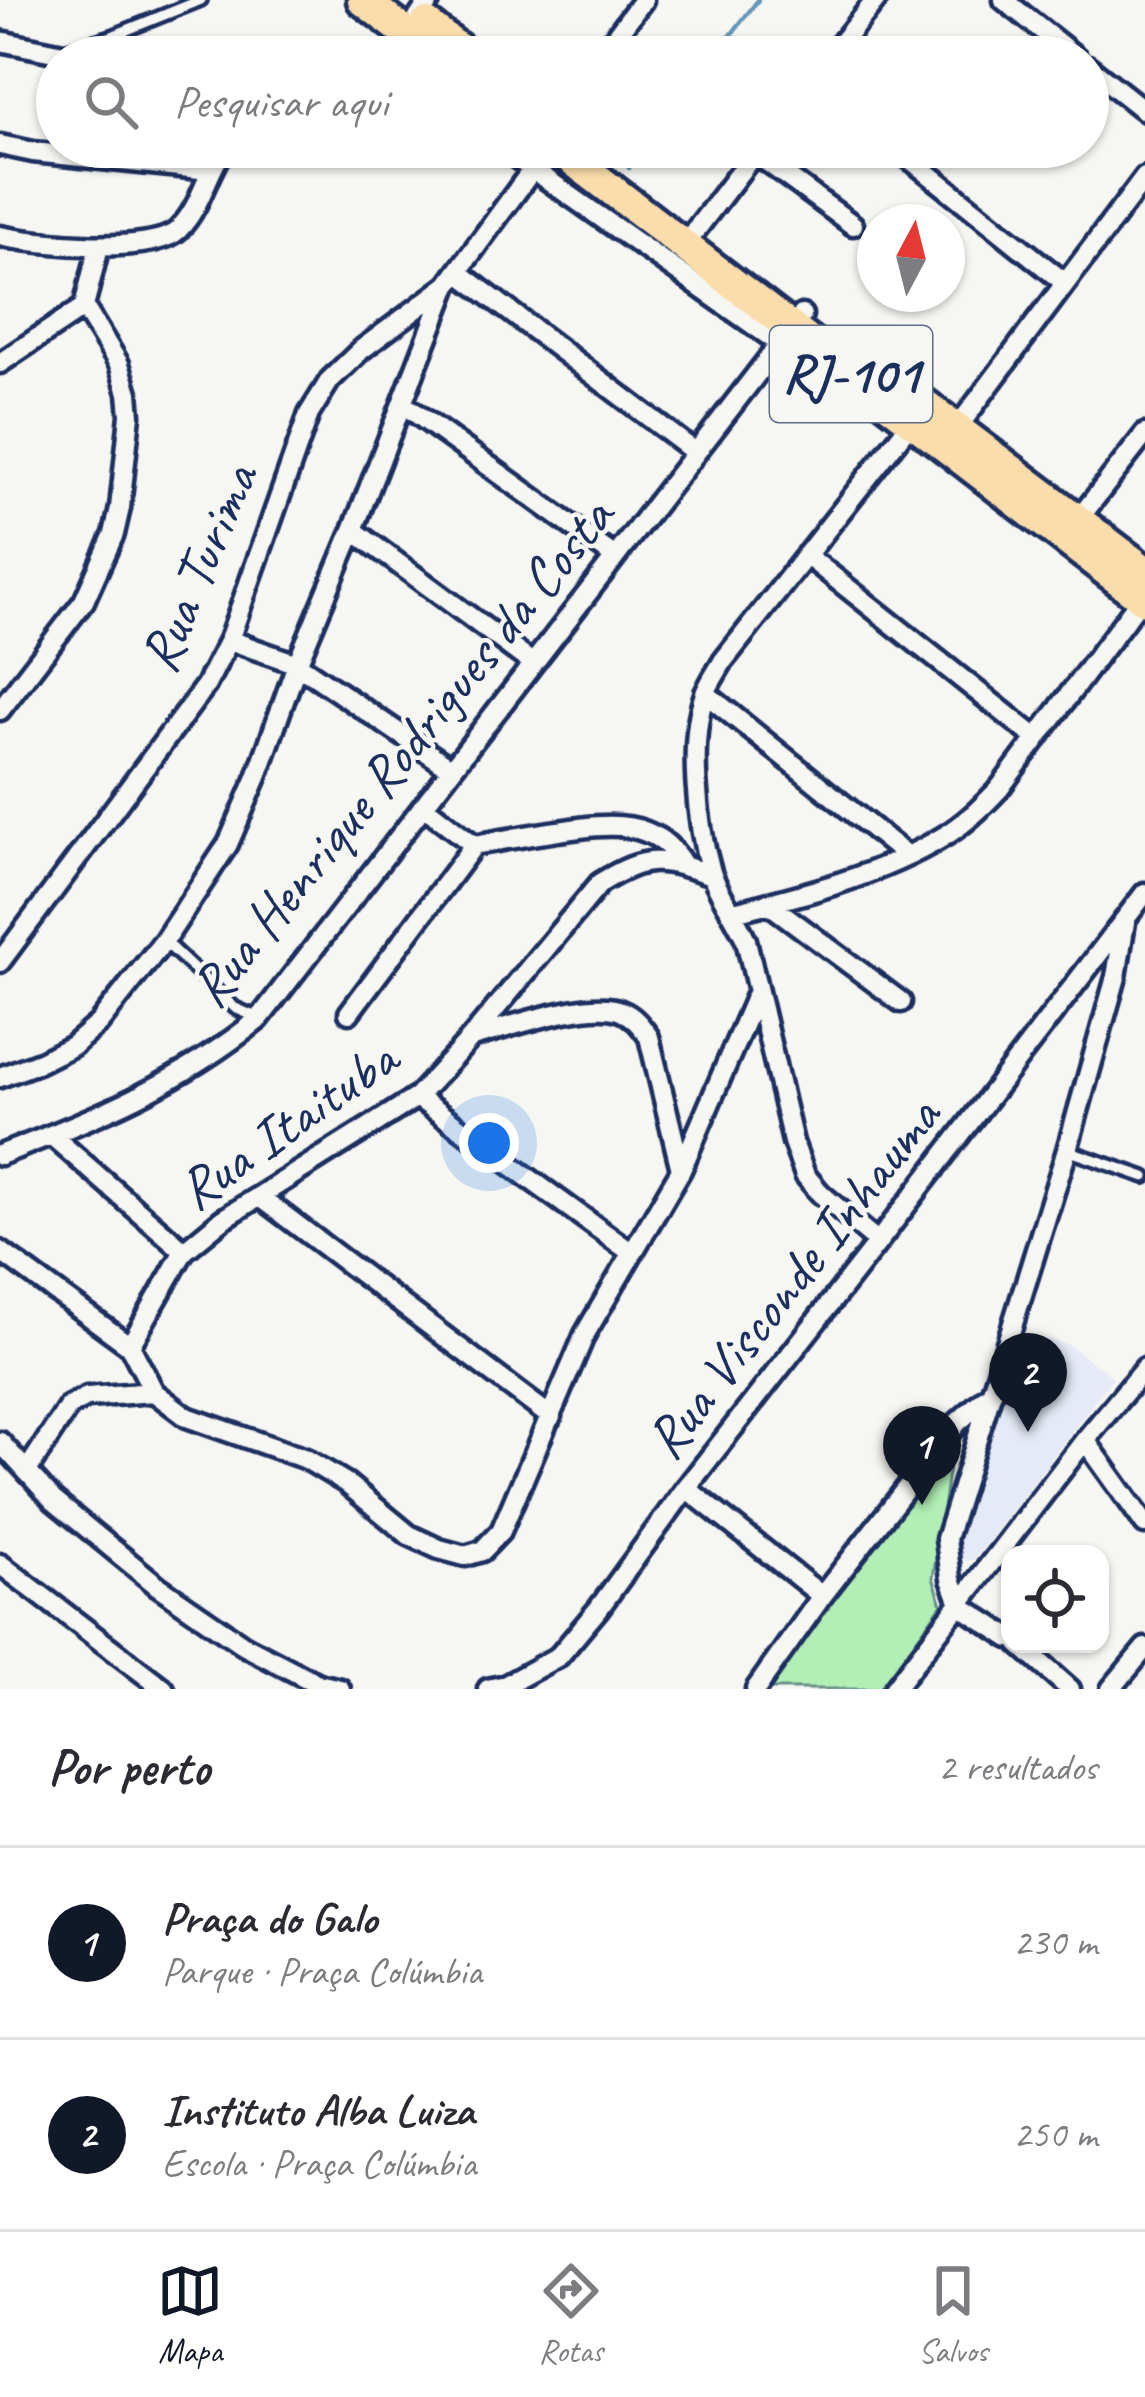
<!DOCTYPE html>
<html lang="pt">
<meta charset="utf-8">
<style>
:root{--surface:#fff;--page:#f2f2f3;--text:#2b2b33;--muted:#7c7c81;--line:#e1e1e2;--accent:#111827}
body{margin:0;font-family:Caveat,sans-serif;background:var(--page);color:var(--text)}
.controls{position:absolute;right:36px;bottom:36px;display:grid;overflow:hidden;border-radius:24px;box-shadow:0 3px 9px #0004}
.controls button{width:108px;height:108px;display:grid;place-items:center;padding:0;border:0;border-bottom:3px solid var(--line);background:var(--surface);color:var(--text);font:60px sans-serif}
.compass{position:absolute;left:857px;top:204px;width:108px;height:108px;border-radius:50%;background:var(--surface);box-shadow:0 3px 9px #0004;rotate:7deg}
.you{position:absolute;left:489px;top:1143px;width:42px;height:42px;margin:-30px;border:9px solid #fff;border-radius:50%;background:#1a73e8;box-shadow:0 0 0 18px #1a73e833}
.badge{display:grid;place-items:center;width:78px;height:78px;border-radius:50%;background:var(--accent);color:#fff;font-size:39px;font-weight:700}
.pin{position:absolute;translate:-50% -99px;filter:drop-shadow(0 3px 6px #0008)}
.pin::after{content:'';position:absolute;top:63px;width:42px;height:36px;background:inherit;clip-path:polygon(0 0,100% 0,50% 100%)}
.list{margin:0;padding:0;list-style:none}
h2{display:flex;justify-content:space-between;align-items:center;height:156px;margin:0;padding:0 48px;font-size:51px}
h2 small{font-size:39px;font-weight:400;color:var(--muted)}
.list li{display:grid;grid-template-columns:78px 1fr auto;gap:36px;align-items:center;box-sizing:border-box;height:192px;padding:0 48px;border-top:3px solid var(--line)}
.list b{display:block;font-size:45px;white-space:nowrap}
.list p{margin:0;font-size:39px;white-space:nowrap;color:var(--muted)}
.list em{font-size:39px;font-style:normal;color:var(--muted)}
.icon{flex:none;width:66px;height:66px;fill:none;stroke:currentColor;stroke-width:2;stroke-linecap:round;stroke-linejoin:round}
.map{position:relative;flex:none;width:1145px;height:1689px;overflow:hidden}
.search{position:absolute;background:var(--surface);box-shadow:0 3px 9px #0004;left:36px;right:36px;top:36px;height:132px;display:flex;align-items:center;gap:30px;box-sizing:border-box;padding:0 42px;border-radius:66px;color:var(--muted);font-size:45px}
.sheet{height:540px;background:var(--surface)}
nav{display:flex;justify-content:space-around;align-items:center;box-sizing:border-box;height:168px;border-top:3px solid var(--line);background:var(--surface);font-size:33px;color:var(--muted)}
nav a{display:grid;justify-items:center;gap:6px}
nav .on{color:var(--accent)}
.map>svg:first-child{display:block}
.built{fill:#e5eaf6}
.green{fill:#b2efb5;stroke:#668f8a;stroke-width:3}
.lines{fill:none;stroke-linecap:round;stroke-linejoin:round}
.stream{stroke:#6396b9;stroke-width:4.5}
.lane-casing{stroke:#1b2f5e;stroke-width:18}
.street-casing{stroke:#1b2f5e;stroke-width:27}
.primary-casing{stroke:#1b2f5e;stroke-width:39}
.lane{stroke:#f6f6f2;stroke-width:9}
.street{stroke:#f6f6f2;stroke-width:18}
.primary{stroke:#fbddab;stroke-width:30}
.labels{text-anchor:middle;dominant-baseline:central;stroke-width:9;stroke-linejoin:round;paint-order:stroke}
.shield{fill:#f6f6f2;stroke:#5d6b8a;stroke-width:3}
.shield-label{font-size:54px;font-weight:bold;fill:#1b2f5e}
.street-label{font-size:57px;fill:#1b2f5e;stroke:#f6f6f2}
</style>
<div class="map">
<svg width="1145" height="1689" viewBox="0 0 1145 1689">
<rect width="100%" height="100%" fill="#f6f6f2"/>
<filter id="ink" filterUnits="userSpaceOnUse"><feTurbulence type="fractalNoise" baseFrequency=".00833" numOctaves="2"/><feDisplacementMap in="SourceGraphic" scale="24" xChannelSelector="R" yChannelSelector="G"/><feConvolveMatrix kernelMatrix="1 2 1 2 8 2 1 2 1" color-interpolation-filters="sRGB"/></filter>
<g filter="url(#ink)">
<path class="built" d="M1019 1332 1068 1345 1113 1377 983 1549 973 1560 957 1559 948 1543Z"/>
<path class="green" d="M954 1431 933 1578 942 1604 880 1689H767L813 1622Z"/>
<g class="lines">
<path class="stream" d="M714 57 758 0
M629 168 645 147"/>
<defs>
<path id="lane" d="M65 50 112 36 201 0
M164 941 235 1008 256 1017
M1067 1150 1145 1177"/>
<path id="street" d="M1004 0 1076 57
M418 18 430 0
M0 41 78 57
M600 57 643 0
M830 57 876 0
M1088 66 1145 111
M0 145 33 152 210 170
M501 147 779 343
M895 147 1065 283
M755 153 853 225
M695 231 759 147
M0 236C35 244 152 255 178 230 202 206 206 173 225 147
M458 272 695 452
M0 363 84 307
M403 404 615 557
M957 428 1145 177
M1077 521 1145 434
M353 530 532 663
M806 555 1036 738
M229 640 297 664 452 769
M705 693 907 856
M0 710 84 601 114 534 120 508 130 415 128 393 119 364 84 307 99 246
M425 807 474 845C502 840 530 835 558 831 607 824 655 816 684 866
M768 903 901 1002
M734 912C803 895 881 875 943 837 965 824 982 807 999 789L1145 593
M0 962 206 685 229 640 309 414 330 380 361 350 448 285
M349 1013 474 845
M472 1037C507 1028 590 998 621 1011 634 1016 641 1026 649 1037L681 1170
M0 1077 40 1062 72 1046 99 1023 164 941 228 844 257 777 297 664 353 530 448 285 532 170
M417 1097 632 1253
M51 1135 184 1251
M0 1155C96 1118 179 1084 259 1019L802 315
M261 1198 551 1417
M878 1242 820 1193 805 1175 793 1142 746 940C737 919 717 891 711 872 697 825 688 741 705 694 709 683 717 672 723 661L912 421
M0 1251 130 1346 154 1392 187 1417 306 1459 346 1483 409 1535 439 1549 465 1556 482 1551 501 1531 585 1334 681 1170 757 993
M130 1346 184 1251 223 1219 417 1097 472 1037 600 883C648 854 660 858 712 875
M1085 1440 1145 1524
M0 1442 53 1500 158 1586 245 1646 318 1684 340 1689
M27 1471 69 1406 87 1397 154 1392
M686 1488 822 1596
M0 1564 164 1689
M961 1606 951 1579 946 1539 1067 1150 1116 977 1125 922
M961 1606 1010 1638
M1019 1644 1070 1689
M488 1689 506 1685 559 1656 599 1608 686 1488 878 1242 1145 893
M756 1689 822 1596 958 1422 993 1391
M894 1689 1085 1440 1145 1368
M1111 1689 1145 1648"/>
<path id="primary" d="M363 0 438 57
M426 24 469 57
M556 147 1145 600
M925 405 1145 571"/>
</defs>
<use href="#lane" class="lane-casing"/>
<use href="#street" class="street-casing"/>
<use href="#primary" class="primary-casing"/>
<use href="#lane" class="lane"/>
<use href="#street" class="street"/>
<use href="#primary" class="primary"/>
</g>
</g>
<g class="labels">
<rect class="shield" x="770" y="326" width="162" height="96" rx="9"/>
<g class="shield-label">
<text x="851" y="374">RJ-101</text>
</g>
<g class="street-label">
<text transform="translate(198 568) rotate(-67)">Rua Turima</text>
<text transform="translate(401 752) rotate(-51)">Rua Henrique Rodrigues da Costa</text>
<text transform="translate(287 1124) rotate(-35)">Rua Itaituba</text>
<text transform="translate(792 1278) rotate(-52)">Rua Visconde Inhauma</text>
</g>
</g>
</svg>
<div class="controls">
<button><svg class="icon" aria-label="locate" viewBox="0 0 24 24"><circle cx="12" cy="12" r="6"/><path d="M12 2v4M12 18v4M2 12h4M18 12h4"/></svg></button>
</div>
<svg class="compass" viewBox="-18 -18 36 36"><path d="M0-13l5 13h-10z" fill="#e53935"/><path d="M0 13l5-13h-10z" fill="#7c7c81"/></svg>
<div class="you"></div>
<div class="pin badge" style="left:922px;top:1505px">1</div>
<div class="pin badge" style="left:1028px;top:1432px">2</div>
<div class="search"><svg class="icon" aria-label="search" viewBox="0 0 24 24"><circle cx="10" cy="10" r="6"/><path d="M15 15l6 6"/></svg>Pesquisar aqui</div>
</div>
<section class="sheet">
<h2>Por perto<small>2 resultados</small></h2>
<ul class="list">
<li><span class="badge">1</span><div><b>Praça do Galo</b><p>Parque · Praça Colúmbia</p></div><em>230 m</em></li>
<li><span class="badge">2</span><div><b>Instituto Alba Luiza</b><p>Escola · Praça Colúmbia</p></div><em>250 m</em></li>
</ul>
</section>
<nav>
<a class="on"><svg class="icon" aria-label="map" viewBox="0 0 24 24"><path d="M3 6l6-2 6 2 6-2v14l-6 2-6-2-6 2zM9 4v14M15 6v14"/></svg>Mapa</a>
<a><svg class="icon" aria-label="directions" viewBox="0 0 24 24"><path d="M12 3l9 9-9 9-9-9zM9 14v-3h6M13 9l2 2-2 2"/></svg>Rotas</a>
<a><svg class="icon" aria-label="saved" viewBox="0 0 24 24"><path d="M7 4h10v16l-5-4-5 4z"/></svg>Salvos</a>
</nav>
